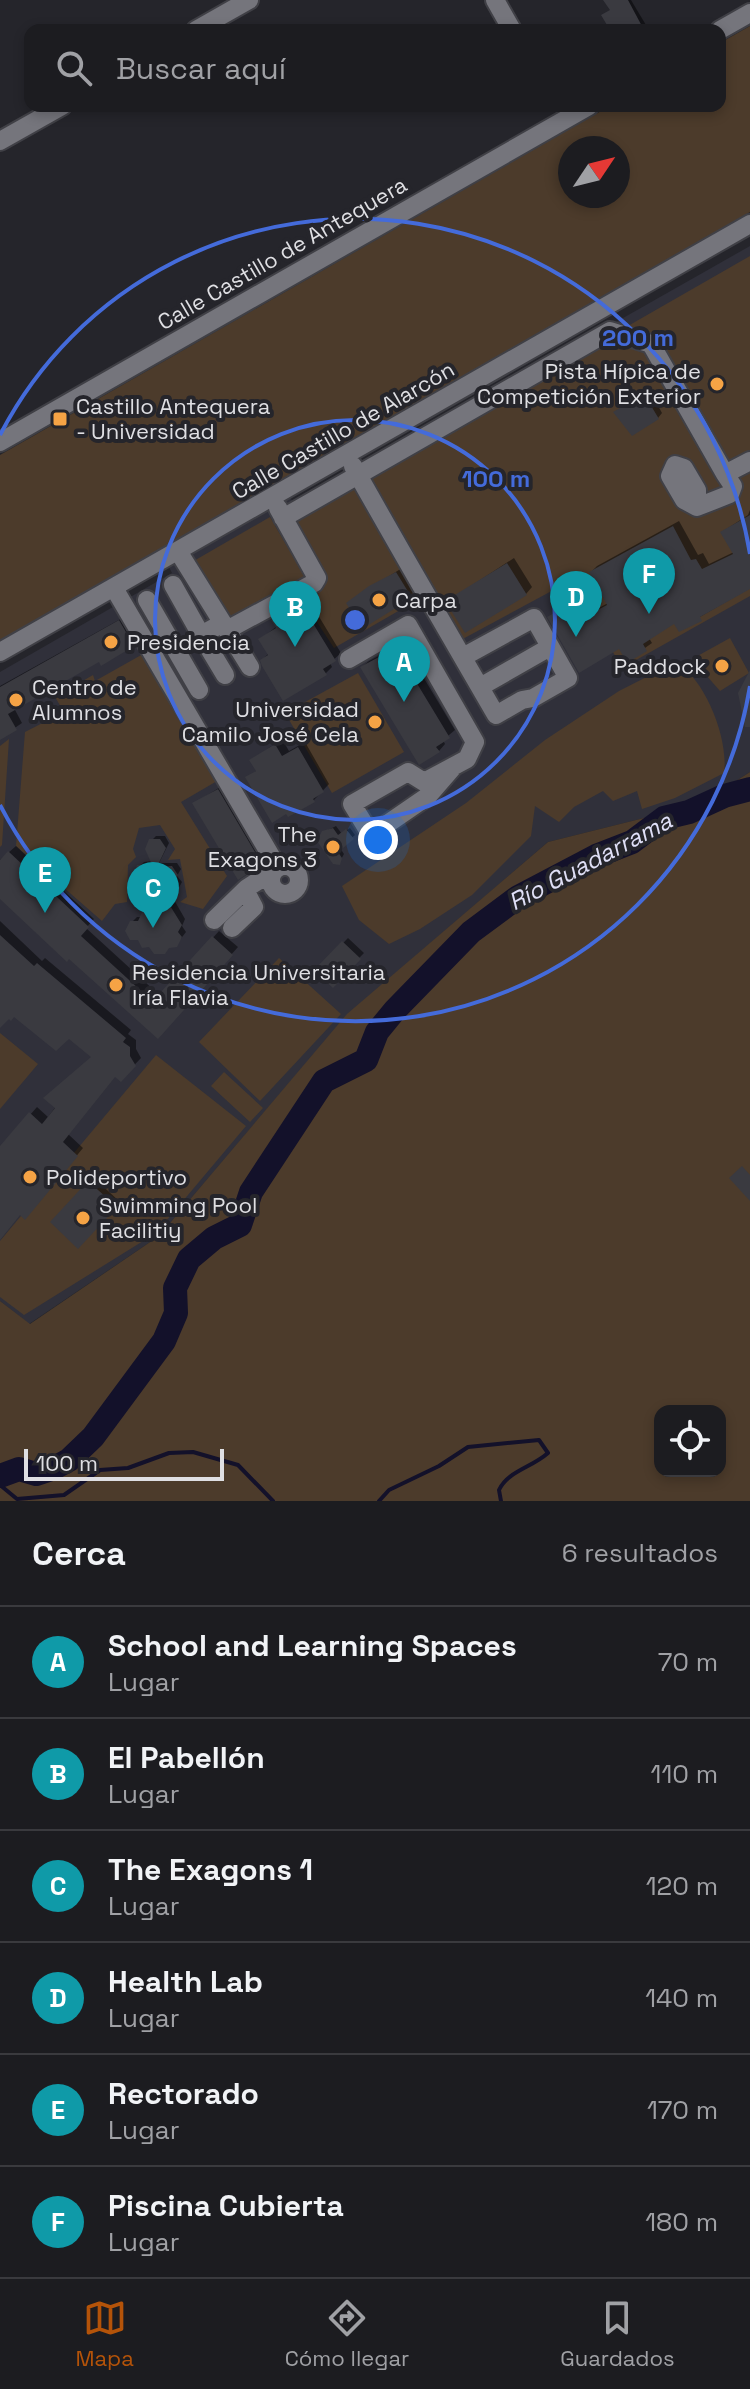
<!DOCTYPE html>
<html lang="es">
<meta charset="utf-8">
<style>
:root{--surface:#1c1c20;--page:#252529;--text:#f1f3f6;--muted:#a0a1a5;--line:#3a3a3e;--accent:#b45309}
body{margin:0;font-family:"Space Grotesk",sans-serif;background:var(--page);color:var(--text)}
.controls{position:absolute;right:24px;bottom:24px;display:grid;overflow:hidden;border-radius:16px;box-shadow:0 4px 12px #0003}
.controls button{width:72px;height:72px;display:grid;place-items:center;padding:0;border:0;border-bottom:2px solid var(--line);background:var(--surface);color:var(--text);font:40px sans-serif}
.compass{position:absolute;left:558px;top:136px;width:72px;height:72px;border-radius:50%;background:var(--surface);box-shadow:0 4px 12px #0003;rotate:55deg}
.scale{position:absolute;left:24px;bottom:20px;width:200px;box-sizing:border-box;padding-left:8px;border:4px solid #dfdfe3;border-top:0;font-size:22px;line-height:28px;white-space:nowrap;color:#dfdfe3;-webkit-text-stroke:6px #25252b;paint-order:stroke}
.you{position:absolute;left:378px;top:840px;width:28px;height:28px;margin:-20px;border:6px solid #fff;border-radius:50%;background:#1a73e8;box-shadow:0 0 0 12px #1a73e833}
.badge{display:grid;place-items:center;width:52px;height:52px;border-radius:50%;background:var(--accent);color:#fff;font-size:26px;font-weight:700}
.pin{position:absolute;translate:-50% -66px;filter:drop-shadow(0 2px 4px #0008)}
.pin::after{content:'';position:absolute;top:42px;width:28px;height:24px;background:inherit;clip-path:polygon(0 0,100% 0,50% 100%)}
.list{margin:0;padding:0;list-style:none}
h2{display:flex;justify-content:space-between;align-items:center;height:104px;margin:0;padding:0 32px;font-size:34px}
h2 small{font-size:26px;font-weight:400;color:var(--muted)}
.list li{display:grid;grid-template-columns:52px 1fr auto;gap:24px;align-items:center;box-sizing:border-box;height:112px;padding:0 32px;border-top:2px solid var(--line)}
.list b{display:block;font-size:30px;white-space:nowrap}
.list p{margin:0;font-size:26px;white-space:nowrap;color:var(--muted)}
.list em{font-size:26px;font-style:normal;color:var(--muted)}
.icon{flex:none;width:44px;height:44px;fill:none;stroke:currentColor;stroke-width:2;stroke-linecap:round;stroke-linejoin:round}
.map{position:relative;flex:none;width:750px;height:1501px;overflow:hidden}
.search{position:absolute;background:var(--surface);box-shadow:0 4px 12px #0003;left:24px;right:24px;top:24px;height:88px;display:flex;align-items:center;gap:20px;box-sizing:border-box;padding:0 28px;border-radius:16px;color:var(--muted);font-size:30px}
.sheet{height:776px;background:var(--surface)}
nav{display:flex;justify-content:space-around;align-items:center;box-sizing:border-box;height:112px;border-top:2px solid var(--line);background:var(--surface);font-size:22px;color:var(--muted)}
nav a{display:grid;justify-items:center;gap:4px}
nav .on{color:var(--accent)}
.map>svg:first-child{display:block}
.built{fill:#30303a}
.green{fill:#4c3b2b;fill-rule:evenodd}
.shadow{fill:#0007}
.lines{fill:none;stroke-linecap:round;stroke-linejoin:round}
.stream{stroke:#13112a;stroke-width:4}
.river{stroke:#13112a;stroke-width:24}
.building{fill:#3a3a40}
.minor-casing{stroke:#404046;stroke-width:22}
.minor{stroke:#75757c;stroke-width:18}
.ring{fill:none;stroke:#446bda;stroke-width:4}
.poi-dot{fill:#f5a345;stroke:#25252b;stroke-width:3}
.labels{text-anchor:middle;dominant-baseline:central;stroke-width:8;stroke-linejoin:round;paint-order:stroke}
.street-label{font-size:22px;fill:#dfdfe3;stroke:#25252b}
.poi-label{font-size:22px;fill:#dfdfe3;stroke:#25252b;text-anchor:start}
.water-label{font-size:24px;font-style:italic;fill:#e0e0f7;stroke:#25252b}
.centre{fill:#446bda;stroke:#25252b;stroke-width:4}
.ring-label{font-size:24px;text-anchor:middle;font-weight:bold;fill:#446bda;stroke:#25252b;stroke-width:8;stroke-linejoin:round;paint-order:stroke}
</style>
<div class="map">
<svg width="750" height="1501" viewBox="0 0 750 1501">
<rect width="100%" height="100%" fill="#25252b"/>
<path class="built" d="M750 246V772L700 804 548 842 347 1015 159 1236 29 1324 0 1301V672L172 573 169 567 290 498 295 504Z"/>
<path class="green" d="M750 26V212L0 641V455L610 106H720V43ZM570 148H618V196H570Z
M750 256V596L622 668 572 580 459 641 366 476Z
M356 484 421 598 334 648 309 610 325 582 290 519Z
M270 517 305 577V582L229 621 192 562Z
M730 638 749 673 720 691 692 659Z
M143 654 217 781 181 802 227 876 203 909 180 902 187 897 180 859 168 860 175 849 160 825 139 828 133 849 136 857 128 865 127 902 115 904 102 921 16 846 25 732 64 712 55 697 93 675 95 681Z
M676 662C706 680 729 740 724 773L675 798 642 809 637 791 613 801 603 791 574 807 559 822 535 806 531 836 472 895 420 929 389 944 359 920 342 886 466 803 545 740 619 691Z
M358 673 404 752 332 793 285 713Z
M9 739 2 845 0 847V746Z
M750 772V1501H0V1301L30 1324 159 1236 347 1014 548 842 700 804ZM660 1411H720V1471H660Z
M279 958 341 1014 260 1101 199 1042Z
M0 1033 38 1064 0 1109Z
M156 1055 246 1126 156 1233 24 1315 0 1297V1241Z
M224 1072 263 1108 250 1122 211 1086Z"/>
<path class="shadow" d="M610 0H631L646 25 640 30H612Z
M650 391 662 413 658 418 620 408Z
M750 510V588L679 629 675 621 649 638 652 643 628 660 620 646 550 618 586 594 595 610 608 603 591 572 597 566 679 521 698 555 703 553 709 564 734 552 722 532 748 515Z
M514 558 532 587 526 594 448 601Z
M402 568 416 591 362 626 353 599Z
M300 603 310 620 318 615 341 653 330 663 332 667 326 673 262 660 269 653 261 639 277 626 274 620 280 614Z
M126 616 139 639 133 645 99 659 14 708 22 723 0 738V686Z
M407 641 413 652 410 655 455 730 443 740 445 744 439 751 362 667 369 661Z
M282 739 289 751 305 742 329 784 314 800 248 778 257 770 251 760Z
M225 784 267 856 260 863 195 803Z
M336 826 342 834 350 828 355 835 340 848 344 854 339 863 324 832Z
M156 836H165L169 843 159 863H177L181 869 177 876 182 882 173 898 185 919 182 926 186 932 176 945 132 922 137 917H142L148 906 139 882V867L144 862 153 861 151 841Z
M16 846 94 919 86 928 157 993 153 1004 219 931 238 947 164 1030 0 897V860Z
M0 921 42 961 45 958 131 1030 128 1034 136 1040V1049L141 1058 121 1079 115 1075 68 1134 83 1148 31 1211 20 1213 0 1238V1149L37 1107 48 1117 93 1057 69 1036 15 1015H0Z
M348 938 364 953 333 985 317 970Z
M94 1178 120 1202 78 1246 52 1222Z"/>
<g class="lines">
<path class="stream" d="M0 1485 17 1499 64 1495 100 1470 128 1468 169 1453 193 1452 238 1465 273 1501
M379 1501 389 1490 439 1466 468 1447 539 1440 548 1453C531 1468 508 1471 499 1490L501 1501"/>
<path class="river" d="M0 1476 19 1469 36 1474 54 1468 69 1460 93 1437 164 1341 176 1313 175 1288 189 1259 214 1238 240 1225 251 1192 324 1081 366 1060 377 1032 395 1010 471 932 518 897 596 856 632 842 664 818 689 812 724 796 750 789"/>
</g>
<path class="building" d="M603 0H628L644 30H610L601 15 610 10Z
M644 394 659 419 632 436 613 412Z
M750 515V589L700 617 702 621 679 632 674 624 643 644 647 651 627 663 619 649 579 673 547 617 579 599 588 615 607 605 589 572 673 526 691 560 696 559 702 569 733 554 720 532Z
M507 563 527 595 465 633 445 601Z
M396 572 412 598 362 629 346 603 369 586Z
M293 608 303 625 311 620 336 661 323 669 327 675 283 701 262 666 260 660 268 655 258 639 276 628 271 620Z
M119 620 134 646 101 666 99 662 8 714 17 730 0 740V687Z
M400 646 408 660 404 662 450 738 436 747 440 752 419 765 360 667Z
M750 670V727H745L738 693Z
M275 744 282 756 298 747 324 792 313 799 315 802 288 817 286 814 272 823 245 777 256 771 249 760Z
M218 789 262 864 238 880 192 803Z
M333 828 338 835 346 829 354 839 338 852 342 858 340 865 333 864 317 841 322 831Z
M149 839H160L166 848 157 867 172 866 178 875 173 882 178 888 169 904 182 925 178 932 182 937 177 947 169 948 165 954H154L149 947 142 948 138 940H130L125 931 130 921H138L145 906 132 889 136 882 133 875 137 865H152L145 849Z
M8 851 89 927 81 936 151 1000 150 1004 212 936 233 955 158 1039 69 959 67 962 0 899V860Z
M0 935 34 966 37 963 126 1038 123 1042 130 1047V1056L136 1066 121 1082 115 1077 63 1142 78 1156 25 1220 20 1215 0 1240V1146L29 1112 42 1124 55 1108 43 1098 91 1057 69 1039 56 1051 14 1017 11 1021 9 1019 0 1028Z
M342 941 361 959 333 988 314 970Z
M742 1166 750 1175V1201L729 1178Z
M88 1181 117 1207 78 1249 50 1222Z"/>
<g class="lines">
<defs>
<path id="minor" d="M495 0 512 30
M196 30 249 0
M720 30 750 13
M0 141 62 106
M0 442 589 106
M353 466C400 550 448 632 496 715L522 700 533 698 568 678 534 618 463 657
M697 507 684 500 670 476 675 465 684 468 697 490V507L730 494 733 486 725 474
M283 518 610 331 651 344 725 474 750 461
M178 551 250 667
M173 585 201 635 223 623
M114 588 278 868 247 888 214 920
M147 600 199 690
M227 630 314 583 317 578 278 508
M201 635 225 675
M0 652 750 224
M349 659 408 625 475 742 467 759 424 782 408 772 352 804 366 827 380 829 428 796 454 766
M480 687 550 647
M271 880a14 14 0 1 1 28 0a14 14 0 1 1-28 0Z
M232 928 254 907 245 890"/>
</defs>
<use href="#minor" class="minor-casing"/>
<use href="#minor" class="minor"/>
</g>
<g class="ring">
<circle cx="355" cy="620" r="200"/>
<path d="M750 686A400 400 0 0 1 0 805M0 435A400 400 0 0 1 750 554"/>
</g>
<g class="poi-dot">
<circle cx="717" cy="384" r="8"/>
<rect x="52" y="411" width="16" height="16" rx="4"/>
<circle cx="379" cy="600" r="8"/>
<circle cx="111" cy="642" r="8"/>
<circle cx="722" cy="666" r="8"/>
<circle cx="16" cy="700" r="8"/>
<circle cx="375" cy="722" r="8"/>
<circle cx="333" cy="847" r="8"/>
<circle cx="116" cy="985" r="8"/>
<circle cx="30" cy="1177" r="8"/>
<circle cx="83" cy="1218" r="8"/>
</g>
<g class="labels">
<g class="street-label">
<text transform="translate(282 253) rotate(-30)">Calle Castillo de Antequera</text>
<text transform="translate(343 430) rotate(-30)">Calle Castillo de Alarcón</text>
</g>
<g class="poi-label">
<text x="701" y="371" text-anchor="end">Pista Hípica de<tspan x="701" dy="25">Competición Exterior</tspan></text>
<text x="76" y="406">Castillo Antequera<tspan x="76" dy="25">- Universidad</tspan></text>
<text x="395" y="600">Carpa</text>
<text x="127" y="642">Presidencia</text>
<text x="706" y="666" text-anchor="end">Paddock</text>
<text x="32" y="687">Centro de<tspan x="32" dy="25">Alumnos</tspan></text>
<text x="359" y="709" text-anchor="end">Universidad<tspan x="359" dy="25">Camilo José Cela</tspan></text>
<text x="317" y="834" text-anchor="end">The<tspan x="317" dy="25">Exagons 3</tspan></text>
<text x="132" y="972">Residencia Universitaria<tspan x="132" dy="25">Iría Flavia</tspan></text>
<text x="46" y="1177">Polideportivo</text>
<text x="99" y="1205">Swimming Pool<tspan x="99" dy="25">Facilitiy</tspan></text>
</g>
<g class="water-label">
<text transform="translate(590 861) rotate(-28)">Río Guadarrama</text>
</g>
</g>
<circle cx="355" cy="620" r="12" class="centre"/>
<g class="ring-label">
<text x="638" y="346">200 m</text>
<text x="496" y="487">100 m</text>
</g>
</svg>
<div class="controls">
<button><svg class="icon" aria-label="locate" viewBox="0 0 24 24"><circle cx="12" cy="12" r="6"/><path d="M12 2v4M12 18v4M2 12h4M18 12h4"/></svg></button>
</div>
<svg class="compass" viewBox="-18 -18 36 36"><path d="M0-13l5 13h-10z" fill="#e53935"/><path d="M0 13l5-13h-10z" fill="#a0a1a5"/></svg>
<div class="scale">100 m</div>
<div class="you"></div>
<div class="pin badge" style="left:404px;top:702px;background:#0f9aa8">A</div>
<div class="pin badge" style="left:295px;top:647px;background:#0f9aa8">B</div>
<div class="pin badge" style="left:153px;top:928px;background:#0f9aa8">C</div>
<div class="pin badge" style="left:576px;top:637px;background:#0f9aa8">D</div>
<div class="pin badge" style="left:45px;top:913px;background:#0f9aa8">E</div>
<div class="pin badge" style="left:649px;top:614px;background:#0f9aa8">F</div>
<div class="search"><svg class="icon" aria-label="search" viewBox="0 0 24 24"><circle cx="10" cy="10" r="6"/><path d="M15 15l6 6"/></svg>Buscar aquí</div>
</div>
<section class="sheet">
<h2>Cerca<small>6 resultados</small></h2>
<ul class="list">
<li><span class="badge" style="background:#0f9aa8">A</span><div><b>School and Learning Spaces</b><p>Lugar</p></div><em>70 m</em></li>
<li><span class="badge" style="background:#0f9aa8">B</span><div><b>El Pabellón</b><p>Lugar</p></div><em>110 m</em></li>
<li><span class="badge" style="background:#0f9aa8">C</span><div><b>The Exagons 1</b><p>Lugar</p></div><em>120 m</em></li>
<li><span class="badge" style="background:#0f9aa8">D</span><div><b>Health Lab</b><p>Lugar</p></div><em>140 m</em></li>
<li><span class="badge" style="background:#0f9aa8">E</span><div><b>Rectorado</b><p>Lugar</p></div><em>170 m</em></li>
<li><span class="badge" style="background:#0f9aa8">F</span><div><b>Piscina Cubierta</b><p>Lugar</p></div><em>180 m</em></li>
</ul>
</section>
<nav>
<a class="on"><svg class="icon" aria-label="map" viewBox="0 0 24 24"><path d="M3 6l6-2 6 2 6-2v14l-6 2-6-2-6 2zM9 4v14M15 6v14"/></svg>Mapa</a>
<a><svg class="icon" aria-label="directions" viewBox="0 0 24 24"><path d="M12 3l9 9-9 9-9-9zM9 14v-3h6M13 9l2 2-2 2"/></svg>Cómo llegar</a>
<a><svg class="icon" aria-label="saved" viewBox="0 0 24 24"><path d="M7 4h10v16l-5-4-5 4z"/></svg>Guardados</a>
</nav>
